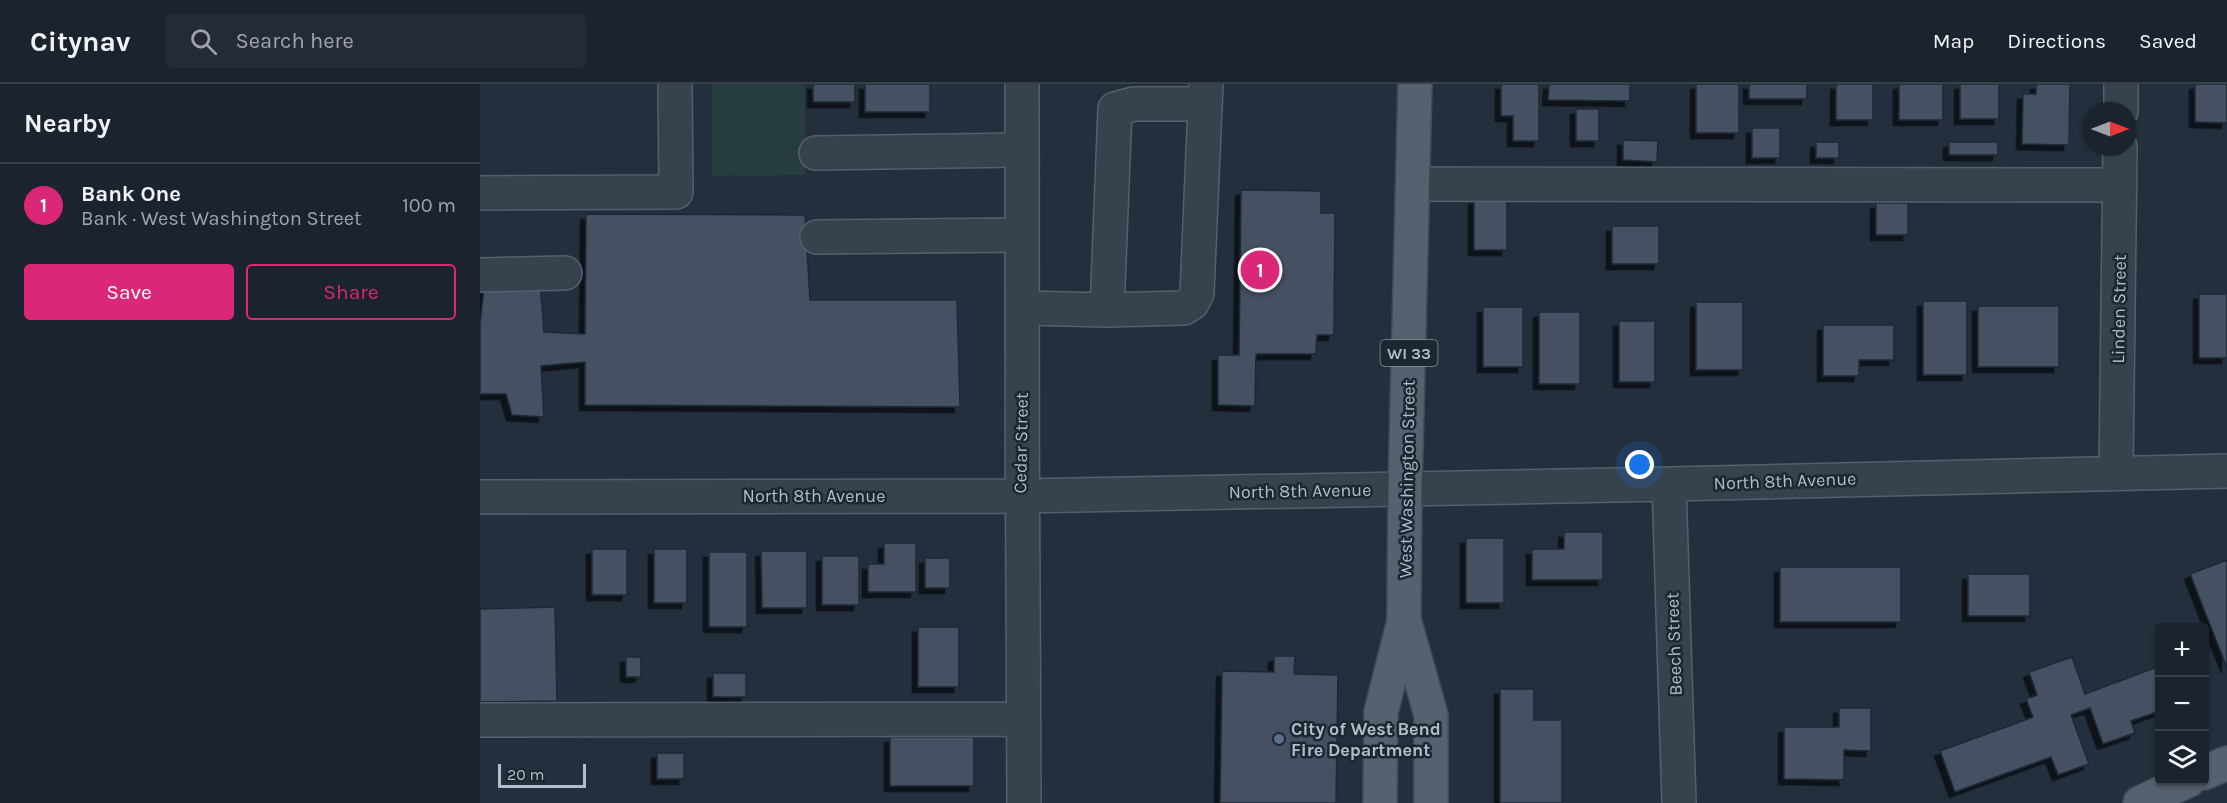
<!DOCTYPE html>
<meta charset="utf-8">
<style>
:root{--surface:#1b232e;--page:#242b36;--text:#f1f3f6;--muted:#a0a4aa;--line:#39404a;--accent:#db2777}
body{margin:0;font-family:Karla,sans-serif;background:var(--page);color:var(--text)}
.controls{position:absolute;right:18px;bottom:18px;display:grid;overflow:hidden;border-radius:6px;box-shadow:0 2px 4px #0004}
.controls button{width:54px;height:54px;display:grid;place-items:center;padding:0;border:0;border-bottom:2px solid var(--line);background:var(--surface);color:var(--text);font:30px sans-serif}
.compass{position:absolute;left:1603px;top:18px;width:54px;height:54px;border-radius:50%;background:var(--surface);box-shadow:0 2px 4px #0004;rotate:90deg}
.scale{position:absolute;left:18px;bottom:15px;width:88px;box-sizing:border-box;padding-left:6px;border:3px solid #b4bcc9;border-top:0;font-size:16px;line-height:21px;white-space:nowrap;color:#b4bcc9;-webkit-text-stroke:4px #1d2633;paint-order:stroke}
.you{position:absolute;left:1160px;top:381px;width:21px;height:21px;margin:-15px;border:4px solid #fff;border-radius:50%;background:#1a73e8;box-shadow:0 0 0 9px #1a73e833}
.badge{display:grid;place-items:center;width:39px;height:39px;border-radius:50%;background:var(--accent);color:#fff;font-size:20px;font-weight:700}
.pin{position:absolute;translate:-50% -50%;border:3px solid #fff;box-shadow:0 2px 6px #0006}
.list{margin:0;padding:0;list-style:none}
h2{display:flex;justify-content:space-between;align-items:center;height:78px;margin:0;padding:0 24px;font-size:26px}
h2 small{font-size:20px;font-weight:400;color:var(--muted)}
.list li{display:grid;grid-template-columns:39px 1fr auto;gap:18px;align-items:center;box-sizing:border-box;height:84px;padding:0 24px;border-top:2px solid var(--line)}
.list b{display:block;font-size:22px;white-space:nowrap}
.list p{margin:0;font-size:20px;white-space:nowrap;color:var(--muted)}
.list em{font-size:20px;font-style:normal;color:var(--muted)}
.actions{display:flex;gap:12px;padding:18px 24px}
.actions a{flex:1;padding:14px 0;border:2px solid var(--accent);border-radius:6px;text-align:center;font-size:21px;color:var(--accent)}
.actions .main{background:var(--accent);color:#fff}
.icon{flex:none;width:33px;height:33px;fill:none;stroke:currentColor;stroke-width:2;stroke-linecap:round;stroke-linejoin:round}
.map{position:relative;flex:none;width:1747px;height:719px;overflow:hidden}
header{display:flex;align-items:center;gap:36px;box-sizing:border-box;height:84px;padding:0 30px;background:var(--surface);border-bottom:2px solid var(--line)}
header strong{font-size:28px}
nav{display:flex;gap:33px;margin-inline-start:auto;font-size:21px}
.search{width:420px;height:54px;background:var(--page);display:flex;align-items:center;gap:15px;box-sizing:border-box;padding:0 21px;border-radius:6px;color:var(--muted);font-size:22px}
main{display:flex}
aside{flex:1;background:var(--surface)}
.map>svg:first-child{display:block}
.green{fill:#263c3f}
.building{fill:#455162;stroke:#1f2835;stroke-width:1.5;filter:url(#shadow)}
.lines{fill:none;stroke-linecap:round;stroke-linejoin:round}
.minor-casing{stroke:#565f6c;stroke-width:36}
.major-casing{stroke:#414a57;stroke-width:36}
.minor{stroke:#38414e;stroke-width:33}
.major{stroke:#56606e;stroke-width:33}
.service-dot{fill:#5c6f8a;stroke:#1d2633;stroke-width:2}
.labels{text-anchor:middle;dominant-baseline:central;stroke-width:5;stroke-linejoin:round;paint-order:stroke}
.shield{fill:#1d2633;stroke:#878f9c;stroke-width:1.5}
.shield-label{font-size:16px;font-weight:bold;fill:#b4bcc9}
.street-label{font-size:18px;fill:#b4bcc9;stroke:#1d2633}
.poi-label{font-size:18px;font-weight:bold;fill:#b4bcc9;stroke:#1d2633;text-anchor:start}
</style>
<header>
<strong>Citynav</strong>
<div class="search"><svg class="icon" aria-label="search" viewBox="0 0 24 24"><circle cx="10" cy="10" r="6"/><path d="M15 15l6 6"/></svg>Search here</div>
<nav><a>Map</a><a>Directions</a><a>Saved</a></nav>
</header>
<main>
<aside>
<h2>Nearby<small></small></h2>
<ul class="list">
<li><span class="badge">1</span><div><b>Bank One</b><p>Bank · West Washington Street</p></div><em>100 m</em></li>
</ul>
<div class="actions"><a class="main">Save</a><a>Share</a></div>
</aside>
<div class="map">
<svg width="1747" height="719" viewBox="0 0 1747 719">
<defs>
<filter id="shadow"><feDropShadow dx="-5.5" dy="5.5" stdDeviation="0" flood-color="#0009"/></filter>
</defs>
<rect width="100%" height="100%" fill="#242f3e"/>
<path class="green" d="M232 0H325V91L232 92Z"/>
<path class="building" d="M333 0H375V18H333Z
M385 0H450V28H385Z
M1021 0H1059V57H1033V32H1021Z
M1069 0H1150V17L1068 16Z
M1216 0H1259V49H1216Z
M1269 0H1327V15H1269Z
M1356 0H1393V36H1356Z
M1419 0H1463V36H1419Z
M1480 0H1519V35H1480Z
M1556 0H1590L1589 61 1542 60 1543 10H1556Z
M1715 0H1747V39L1715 38Z
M1096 25H1119V57H1096Z
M1272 44H1300V74H1272Z
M1143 56 1178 57 1177 78 1143 76Z
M1336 58H1359V74H1336Z
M1469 58H1518V71H1469Z
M761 106 841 107V129H855L854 251H837L836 270H776L775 322 738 321V271H759Z
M994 115H1027V166H994Z
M1396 119H1428V151H1396Z
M106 130 325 131 330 216H477L480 323 105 321V278L61 282 64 333 32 331 26 310H0V240L4 204 60 197 64 248 105 250Z
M1132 142H1179V180H1132Z
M1719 210H1747V274H1719Z
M1443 217H1487V291H1443Z
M1216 218H1263V286H1216Z
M1498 222H1579V283H1498Z
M1003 223H1043V283H1003Z
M1059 228H1100V300H1059Z
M1139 237H1175V298H1139Z
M1343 241H1414V276H1379V292H1343Z
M1084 448H1123V496H1052V465H1084Z
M986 454H1024V519H986Z
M404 459H436V508H388V480H404Z
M112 465H147V511H112Z
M174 465H207V519H174Z
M281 467H327V524H282Z
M229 468H267V543H229Z
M342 472H379V521H342Z
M445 474H470V504H445Z
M1747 476V584L1710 490Z
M1300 483H1421V538H1300Z
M1488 490H1550V532H1488Z
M75 523 77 617 0 618V525Z
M438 543H479V603H438Z
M794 572H815L814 590 858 591 856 719H740L742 587 794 588Z
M146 573H161V593H146Z
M1592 573 1605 610 1680 582V627L1651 637 1655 649 1623 660 1610 624 1591 631 1609 680 1578 691 1571 673 1475 708 1460 667 1553 633 1546 615 1557 611 1549 588Z
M233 589H266V613H233Z
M1020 605H1054V636H1082V719H1020Z
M1359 624H1391V667L1364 666V696L1304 695V643H1359Z
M410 653H494V702H410Z
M177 669H204V695H177Z"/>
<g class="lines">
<defs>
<path id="minor" d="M542 0C542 240 542 479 544 719
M1641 27V0
M336 69 542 66
M933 100 1640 101
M0 109 196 108 195 0
M337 153 541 151
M0 191 85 189
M543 224 627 226 704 224 712 219 717 209 726 0
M627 226 635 25 654 20H725
M1636 388 1640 63
M1189 400 1199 719
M0 413 541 412 1189 400 1747 387
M0 636 543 635"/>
<path id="major" d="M925 539 951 631V719
M1724 689 1747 679
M900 719 901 628 924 537 925 405 935 0
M1660 719 1709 696"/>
</defs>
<use href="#minor" class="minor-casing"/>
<use href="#major" class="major-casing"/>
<use href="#minor" class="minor"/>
<use href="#major" class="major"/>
</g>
<circle class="service-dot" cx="799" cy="655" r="6"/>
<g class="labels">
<rect class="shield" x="900.5" y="256" width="57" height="26" rx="4.5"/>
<g class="shield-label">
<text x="929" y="269">WI 33</text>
</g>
<g class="street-label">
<text transform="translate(1639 225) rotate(-89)">Linden Street</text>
<text transform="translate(541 359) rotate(-89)">Cedar Street</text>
<text transform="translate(927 395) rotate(-89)">West Washington Street</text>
<text transform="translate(1305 397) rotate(-2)">North 8th Avenue</text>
<text transform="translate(820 407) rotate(-1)">North 8th Avenue</text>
<text x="334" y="412">North 8th Avenue</text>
<text transform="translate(1194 560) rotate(-92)">Beech Street</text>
</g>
<g class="poi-label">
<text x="811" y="645">City of West Bend<tspan x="811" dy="21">Fire Department</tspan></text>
</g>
</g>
</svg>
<div class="controls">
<button>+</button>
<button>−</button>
<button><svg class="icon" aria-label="layers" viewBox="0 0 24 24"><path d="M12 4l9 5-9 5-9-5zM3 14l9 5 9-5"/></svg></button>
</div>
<svg class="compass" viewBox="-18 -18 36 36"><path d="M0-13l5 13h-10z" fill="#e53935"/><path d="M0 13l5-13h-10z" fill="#a0a4aa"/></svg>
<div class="scale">20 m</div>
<div class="you"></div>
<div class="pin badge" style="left:780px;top:186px">1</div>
</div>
</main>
